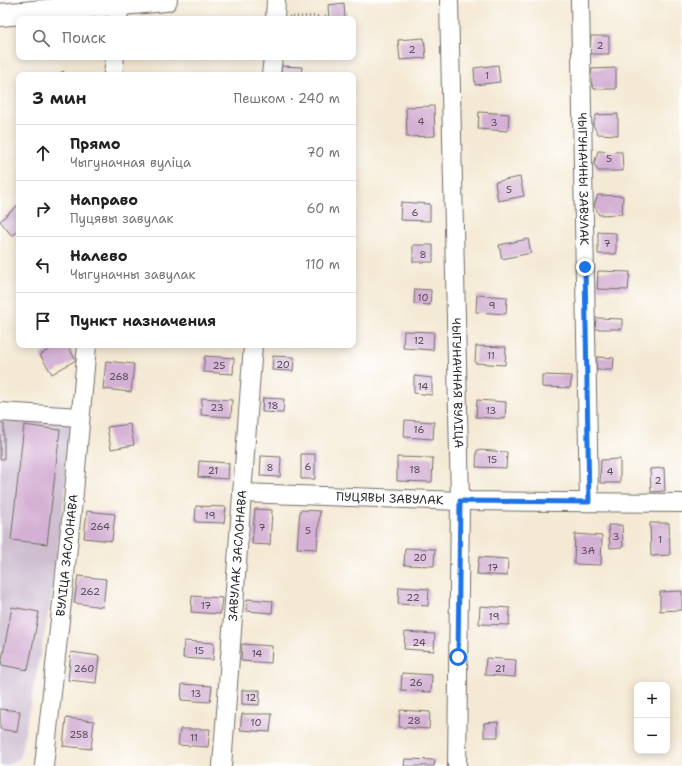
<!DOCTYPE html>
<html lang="ru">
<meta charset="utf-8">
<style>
:root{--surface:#fff;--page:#f6f6f6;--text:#202124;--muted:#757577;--line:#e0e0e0}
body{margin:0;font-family:"Shantell Sans",sans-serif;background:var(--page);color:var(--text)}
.controls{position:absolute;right:12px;bottom:12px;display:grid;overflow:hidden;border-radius:8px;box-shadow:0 2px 10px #0003}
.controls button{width:36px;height:36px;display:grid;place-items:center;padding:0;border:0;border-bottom:1px solid var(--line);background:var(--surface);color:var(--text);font:20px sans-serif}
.stop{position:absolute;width:12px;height:12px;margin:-9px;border:3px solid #1a73e8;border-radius:50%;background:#fff}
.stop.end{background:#1a73e8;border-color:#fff;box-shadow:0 1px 4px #0008}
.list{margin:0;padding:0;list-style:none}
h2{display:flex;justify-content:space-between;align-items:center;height:52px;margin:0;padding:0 16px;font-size:17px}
h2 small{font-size:13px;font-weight:400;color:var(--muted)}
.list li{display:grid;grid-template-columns:26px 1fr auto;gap:12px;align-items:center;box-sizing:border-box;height:56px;padding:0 16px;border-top:1px solid var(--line)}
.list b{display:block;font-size:15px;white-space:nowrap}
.list p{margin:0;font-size:13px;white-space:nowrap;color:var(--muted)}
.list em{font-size:13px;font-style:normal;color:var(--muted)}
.icon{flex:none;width:22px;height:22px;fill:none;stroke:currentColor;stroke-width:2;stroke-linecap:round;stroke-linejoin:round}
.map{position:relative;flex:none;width:682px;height:766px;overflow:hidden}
.search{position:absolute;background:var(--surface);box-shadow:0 2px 10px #0003;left:16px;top:16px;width:340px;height:44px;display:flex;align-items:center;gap:10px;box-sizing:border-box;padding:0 14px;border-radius:8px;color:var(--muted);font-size:15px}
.panel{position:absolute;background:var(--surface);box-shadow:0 2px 10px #0003;left:16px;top:72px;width:340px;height:276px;border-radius:8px}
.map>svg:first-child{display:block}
.industrial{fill:#cebed0}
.building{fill:#d4b1d4}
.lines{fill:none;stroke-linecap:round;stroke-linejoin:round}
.minor-casing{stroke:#716e66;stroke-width:20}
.major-casing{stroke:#716e66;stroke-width:24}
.path{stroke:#716e66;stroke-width:2.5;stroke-dasharray:1 3;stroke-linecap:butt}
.minor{stroke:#fff;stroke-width:18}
.major{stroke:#fff;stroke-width:22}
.route{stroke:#1a73e8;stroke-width:5}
.labels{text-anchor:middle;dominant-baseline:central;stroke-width:3;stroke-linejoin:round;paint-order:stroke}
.number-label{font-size:10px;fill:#554c55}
.street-label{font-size:12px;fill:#2b2b2b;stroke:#fff}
</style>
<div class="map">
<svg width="682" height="766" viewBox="0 0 682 766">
<rect width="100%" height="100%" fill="#fff"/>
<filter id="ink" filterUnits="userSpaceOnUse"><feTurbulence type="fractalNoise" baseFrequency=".025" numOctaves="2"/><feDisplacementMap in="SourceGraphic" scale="8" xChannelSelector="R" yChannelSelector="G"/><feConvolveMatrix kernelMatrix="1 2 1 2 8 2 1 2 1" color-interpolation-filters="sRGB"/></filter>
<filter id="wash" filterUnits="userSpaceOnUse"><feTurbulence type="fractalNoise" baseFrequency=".012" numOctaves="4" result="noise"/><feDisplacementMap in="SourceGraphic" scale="16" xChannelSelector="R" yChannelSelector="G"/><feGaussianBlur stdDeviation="0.9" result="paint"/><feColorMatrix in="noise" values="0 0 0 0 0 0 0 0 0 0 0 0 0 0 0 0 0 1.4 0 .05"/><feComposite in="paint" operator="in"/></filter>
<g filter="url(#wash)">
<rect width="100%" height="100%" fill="#f4e9d4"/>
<path class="industrial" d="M0 418 74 422 51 599 20 758 5 766H0Z"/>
<g id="blocks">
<path class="building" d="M344 3 345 19H329L328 5Z
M591 36H609V54H590Z
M424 38 426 58 400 60 398 40Z
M498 65 500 82 475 85 474 68Z
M281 66 302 67 301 75H281Z
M616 68V89H594L590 80 592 69Z
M63 71 66 75H57Z
M434 106 435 136 407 137 406 107Z
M479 112 509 114 508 131 478 129Z
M618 114V135L598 134 593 125 596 115Z
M598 151 622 152 623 171H598L594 164Z
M520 177 524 196 498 201 495 182Z
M598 195 623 196 622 214 599 215 594 205Z
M401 202 430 204V221L400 220Z
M19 204V231L12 236 0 221Z
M598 232 616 233V254H598Z
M528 239 531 253 502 259 499 245Z
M413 245H433V262H413Z
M598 271 630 272 628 290 597 289Z
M415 289 431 290 430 305 414 304Z
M477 295 507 297 506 314 476 312Z
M596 318 622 319V329H595Z
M404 331 434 332 433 350 403 348Z
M57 345H67L76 360 52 374 40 355Z
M476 346 506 347 505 365 475 363Z
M205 356 234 358 233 374 203 372Z
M273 356 294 357 293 371 272 370Z
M597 357 614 358 613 370H596Z
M106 361 134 364 131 392 103 389Z
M542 375 572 376 570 388 542 387Z
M414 376 432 378V395L414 393Z
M202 398 232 400 231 417 201 415Z
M263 398 284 399 283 413 262 412Z
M477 400 506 402 505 419 476 417Z
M405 420 434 422 433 439 404 437Z
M0 424H4V459H0Z
M130 424 134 445 111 449 107 427Z
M24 425 60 430 47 544 11 540Z
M477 450 507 452 506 468 476 467Z
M301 454H315V479H301Z
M261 456 281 457 280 477 260 476Z
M397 457 433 458 432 482 397 481Z
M620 459V483H600L601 460Z
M199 461 229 463 228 479 198 477Z
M664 468 665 491 651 492 650 469Z
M196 506 226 507 224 523 195 522Z
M255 509 272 510 270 545 252 544Z
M300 510 320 511 317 549 297 548Z
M87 511 115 514 112 541 84 538Z
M650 523H669L670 555 651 556Z
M608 525H622L623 547 610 548Z
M575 534 602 536 601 565 574 564Z
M405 548 435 549 434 566 404 565Z
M479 557 508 559 507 576 477 574Z
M78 576 106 579 103 607 74 603Z
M399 587 429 589 428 606 398 604Z
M682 591V610L660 611V592Z
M192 596 222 598 220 614 191 612Z
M247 599 273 601 272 613 246 611Z
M480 606 510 608 509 625 479 624Z
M12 607 39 612 28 670 1 665Z
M405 632 435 634 434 651 404 649Z
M184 641 214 643 213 660 183 658Z
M242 644 272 646 271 663 241 661Z
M71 652 99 656 96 683 68 680Z
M486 658 516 660 515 677 485 675Z
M402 673 432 675 431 692 401 690Z
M182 684 212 686 210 702 181 700Z
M242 690H260L259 705 242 704Z
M0 709 20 711 17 732 0 729Z
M400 710 430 712 429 729 399 727Z
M242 714H272L270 732 240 730Z
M66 718 94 721 91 749 63 746Z
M498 722V737H484V723Z
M180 729H210L208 747 178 745Z
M405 759 435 760 434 766H404Z"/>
</g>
</g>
<g filter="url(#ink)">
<use href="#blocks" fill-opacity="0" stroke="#716e66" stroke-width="1"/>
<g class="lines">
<defs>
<g id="minor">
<path id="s1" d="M449 0 460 501 457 766"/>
<path id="s2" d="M580 0 589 502"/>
<path d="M118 19 120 4"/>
<path d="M275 19 276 0"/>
<path d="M113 75 115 57"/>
<path d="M271 75 273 57"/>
<path d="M0 412 80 417"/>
<path id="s3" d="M243 493 460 501 682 503"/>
<path id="s4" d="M44 766 74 492 87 345"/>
<path id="s5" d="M222 766 253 345"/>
</g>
<path id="major" d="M0 15 166 0"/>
</defs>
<use href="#minor" class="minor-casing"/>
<use href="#major" class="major-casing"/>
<path class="path" d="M289 17 329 16"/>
<use href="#minor" class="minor"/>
<use href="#major" class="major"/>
</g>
</g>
<g class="lines" filter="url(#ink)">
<path class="route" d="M458 657 460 501 589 502 585 267"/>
</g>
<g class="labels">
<g class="number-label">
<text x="600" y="45">2</text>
<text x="412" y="49">2</text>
<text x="487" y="75">1</text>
<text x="421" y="121">4</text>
<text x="494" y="122">3</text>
<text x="609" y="158">5</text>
<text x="509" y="189">5</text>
<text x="415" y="212">6</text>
<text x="607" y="243">7</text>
<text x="423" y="254">8</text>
<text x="423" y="297">10</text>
<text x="492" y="305">9</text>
<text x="419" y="340">12</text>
<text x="491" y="355">11</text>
<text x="283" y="364">20</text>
<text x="219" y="365">25</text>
<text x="119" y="376">268</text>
<text x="423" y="386">14</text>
<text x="273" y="405">18</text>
<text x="217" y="407">23</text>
<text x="491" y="410">13</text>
<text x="419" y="429">16</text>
<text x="492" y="459">15</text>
<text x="308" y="466">6</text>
<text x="270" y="467">8</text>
<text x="415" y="469">18</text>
<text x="213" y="470">21</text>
<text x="610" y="471">4</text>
<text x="658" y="480">2</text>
<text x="210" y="515">19</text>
<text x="100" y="526">264</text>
<text x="262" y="527">7</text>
<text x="308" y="530">5</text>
<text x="616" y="536">3</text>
<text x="660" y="539">1</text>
<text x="588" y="550">3А</text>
<text x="420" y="557">20</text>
<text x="493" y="567">17</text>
<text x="90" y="591">262</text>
<text x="413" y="597">22</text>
<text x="206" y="605">17</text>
<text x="494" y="616">19</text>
<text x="419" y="642">24</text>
<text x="199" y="650">15</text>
<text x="257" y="653">14</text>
<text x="84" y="668">260</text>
<text x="500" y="668">21</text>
<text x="416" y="682">26</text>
<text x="196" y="693">13</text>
<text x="251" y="697">12</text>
<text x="414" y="720">28</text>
<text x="256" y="722">10</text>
<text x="79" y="734">258</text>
<text x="194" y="737">11</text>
</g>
<g class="street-label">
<text stroke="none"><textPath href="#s2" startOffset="179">ЧЫГУНАЧНЫ ЗАВУЛАК</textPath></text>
<text stroke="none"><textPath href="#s1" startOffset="383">ЧЫГУНАЧНАЯ ВУЛІЦА</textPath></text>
<text stroke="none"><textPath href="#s3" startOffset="147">ПУЦЯВЫ ЗАВУЛАК</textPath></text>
<text stroke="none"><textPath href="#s4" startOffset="212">ВУЛІЦА ЗАСЛОНАВА</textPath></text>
<text stroke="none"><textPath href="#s5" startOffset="211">ЗАВУЛАК ЗАСЛОНАВА</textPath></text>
</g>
</g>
</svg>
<div class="controls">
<button>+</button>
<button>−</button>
</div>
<div class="stop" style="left:458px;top:657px"></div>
<div class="stop end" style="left:585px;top:267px"></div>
<div class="search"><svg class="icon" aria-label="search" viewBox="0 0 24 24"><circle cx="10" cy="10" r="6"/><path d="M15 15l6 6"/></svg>Поиск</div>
<section class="panel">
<h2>3 мин<small>Пешком · 240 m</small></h2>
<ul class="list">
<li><svg class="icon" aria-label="ahead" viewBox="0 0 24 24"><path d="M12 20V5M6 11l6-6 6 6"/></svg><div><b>Прямо</b><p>Чыгуначная вуліца</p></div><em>70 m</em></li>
<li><svg class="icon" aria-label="right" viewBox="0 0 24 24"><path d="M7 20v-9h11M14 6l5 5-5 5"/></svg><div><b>Направо</b><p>Пуцявы завулак</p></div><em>60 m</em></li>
<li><svg class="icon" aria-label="left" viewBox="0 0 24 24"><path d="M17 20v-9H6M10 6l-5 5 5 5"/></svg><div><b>Налево</b><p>Чыгуначны завулак</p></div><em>110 m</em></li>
<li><svg class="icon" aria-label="arrive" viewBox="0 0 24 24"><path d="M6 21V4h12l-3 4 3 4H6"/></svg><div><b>Пункт назначения</b></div></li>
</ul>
</section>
</div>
